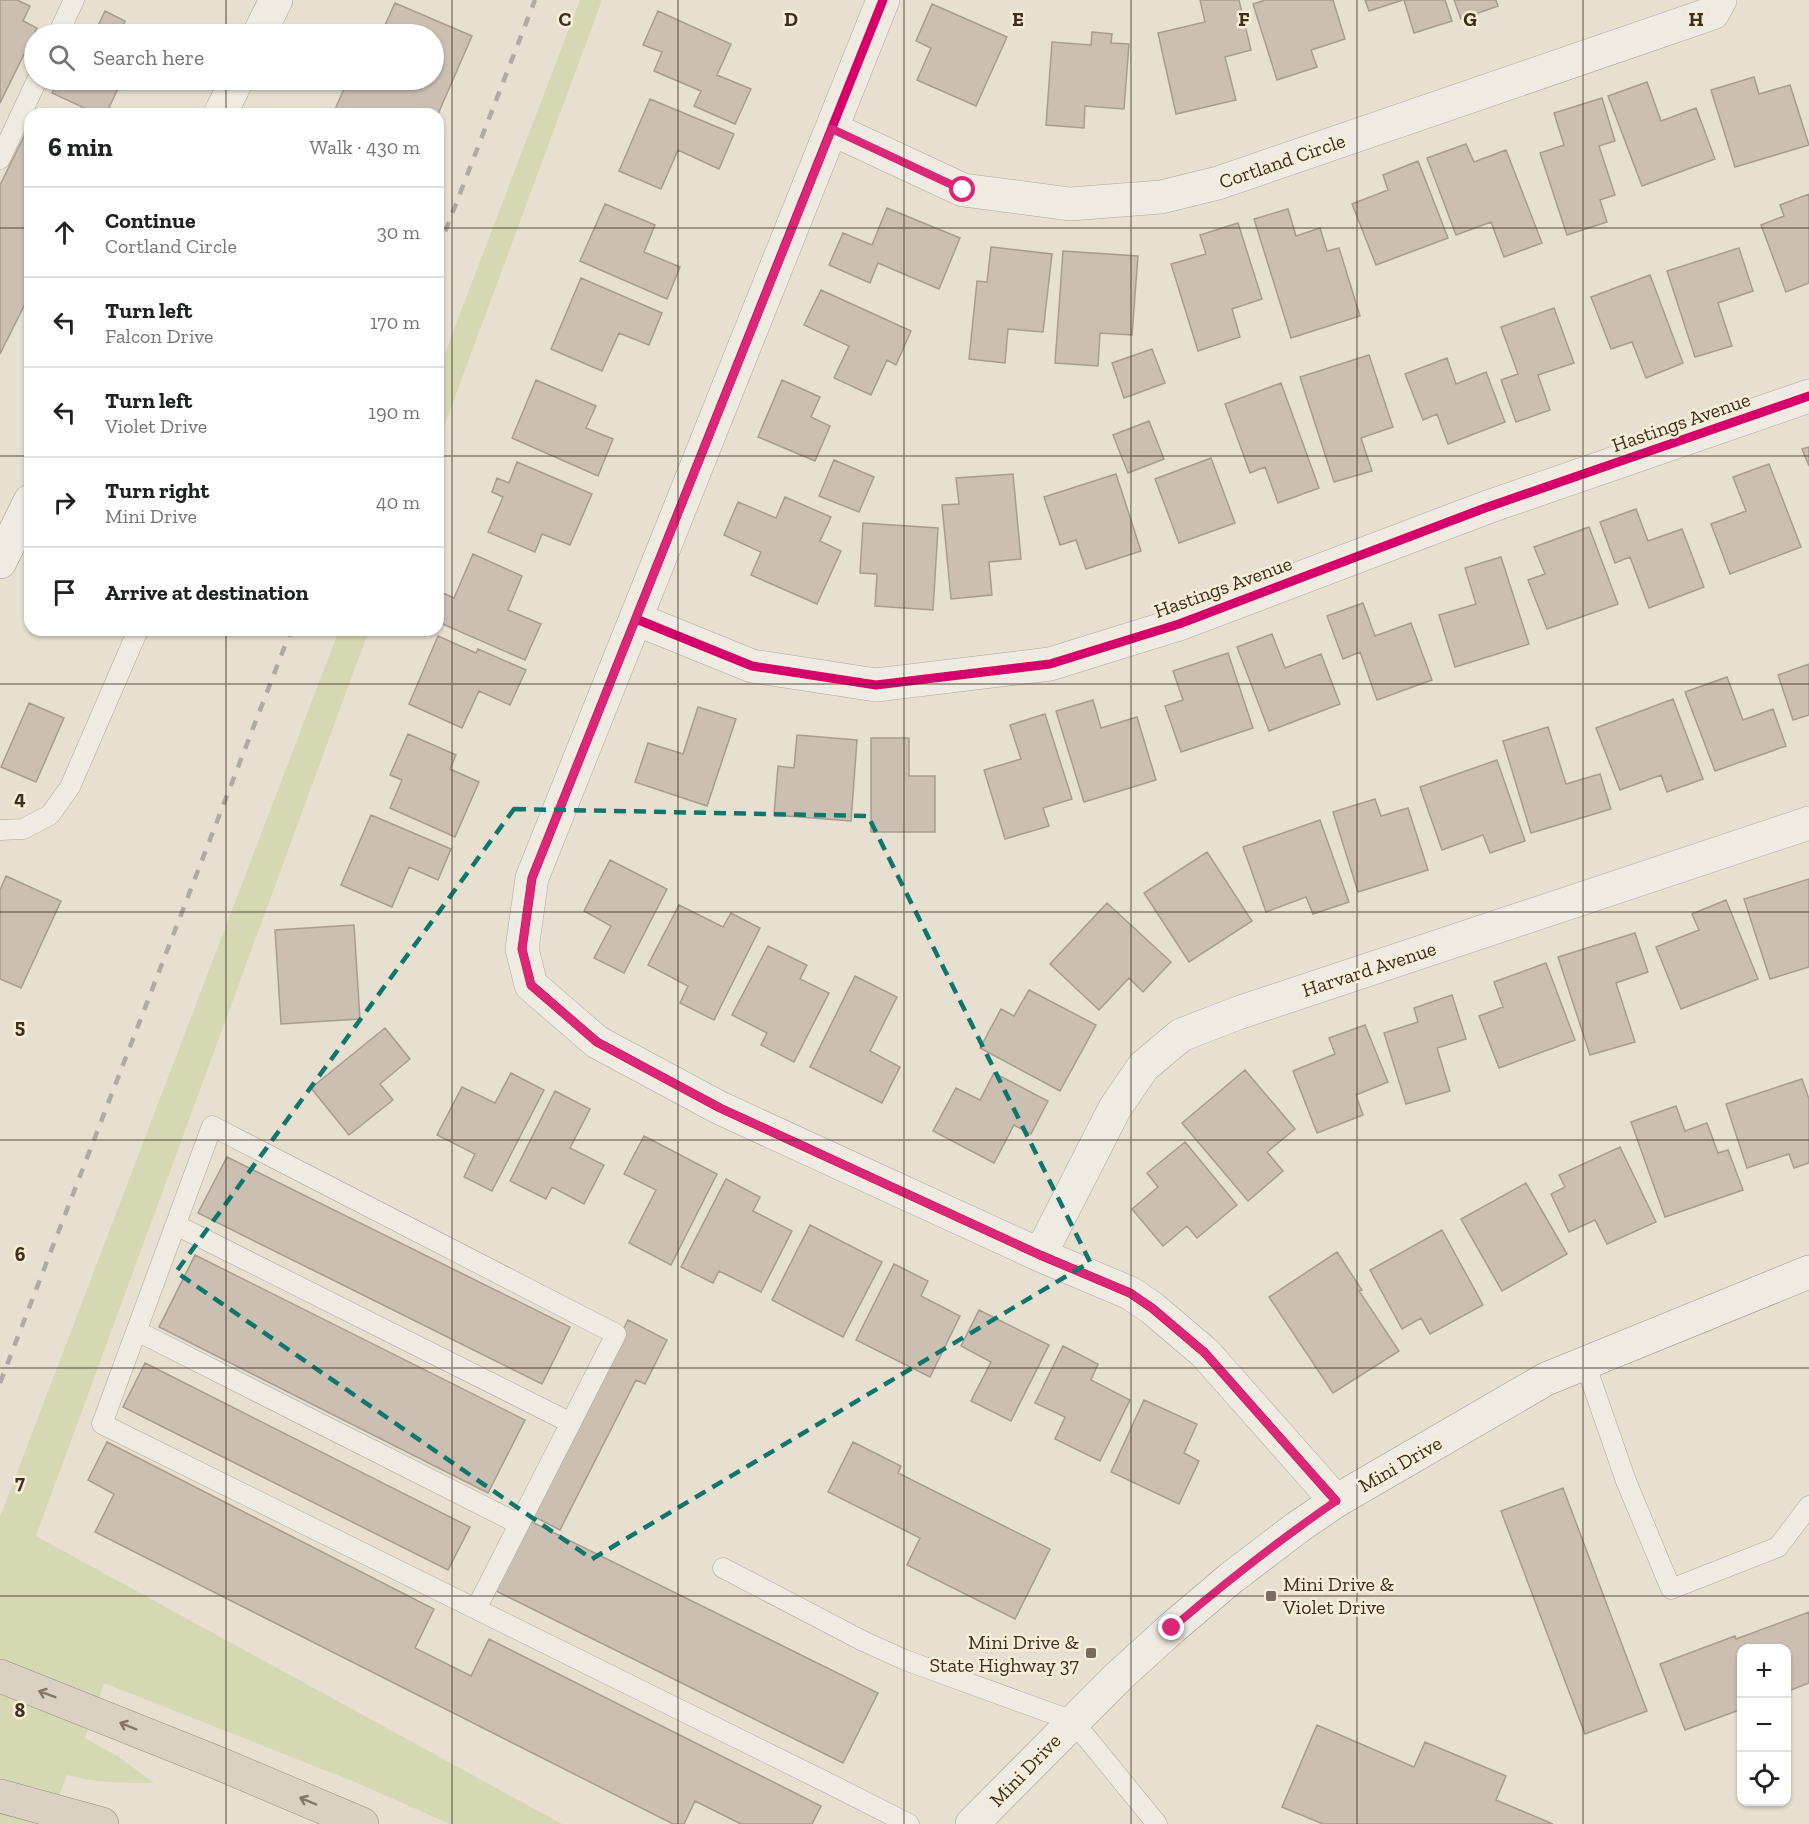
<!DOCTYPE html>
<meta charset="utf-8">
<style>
:root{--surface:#fff;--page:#f6f6f6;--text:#202124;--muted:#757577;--line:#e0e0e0}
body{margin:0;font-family:"Zilla Slab",serif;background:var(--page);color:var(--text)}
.controls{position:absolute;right:18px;bottom:18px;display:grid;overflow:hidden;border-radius:12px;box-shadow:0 2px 4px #0004}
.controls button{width:54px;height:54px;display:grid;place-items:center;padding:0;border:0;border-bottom:2px solid var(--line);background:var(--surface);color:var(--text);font:30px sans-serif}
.stop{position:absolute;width:18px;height:18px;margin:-14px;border:4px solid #db2777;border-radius:50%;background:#fff}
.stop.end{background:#db2777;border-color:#fff;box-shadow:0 2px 6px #0008}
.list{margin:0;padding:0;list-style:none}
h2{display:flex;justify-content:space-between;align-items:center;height:78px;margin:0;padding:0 24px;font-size:26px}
h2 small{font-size:20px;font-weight:400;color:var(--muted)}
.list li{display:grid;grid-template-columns:39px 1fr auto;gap:18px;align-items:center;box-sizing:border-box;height:90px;padding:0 24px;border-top:2px solid var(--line)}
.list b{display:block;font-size:22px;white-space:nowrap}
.list p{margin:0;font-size:20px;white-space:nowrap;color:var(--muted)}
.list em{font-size:20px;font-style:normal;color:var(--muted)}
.icon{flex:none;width:33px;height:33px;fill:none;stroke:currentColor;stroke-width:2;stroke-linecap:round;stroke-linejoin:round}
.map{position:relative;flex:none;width:1809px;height:1824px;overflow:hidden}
.search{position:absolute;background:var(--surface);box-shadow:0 2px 4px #0004;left:24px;top:24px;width:420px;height:66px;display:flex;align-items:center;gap:15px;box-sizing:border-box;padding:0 21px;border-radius:33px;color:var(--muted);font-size:22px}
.panel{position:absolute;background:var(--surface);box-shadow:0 2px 4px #0004;left:24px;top:108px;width:420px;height:528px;border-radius:18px}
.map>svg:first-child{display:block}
.green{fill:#d6d7b3}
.building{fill:#cbbfb2;stroke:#a89c90;stroke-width:1.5}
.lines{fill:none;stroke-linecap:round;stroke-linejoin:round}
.lane-casing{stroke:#ada599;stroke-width:21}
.street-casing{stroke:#ada599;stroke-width:34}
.secondary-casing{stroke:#9c958a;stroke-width:34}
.highway-casing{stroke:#928b80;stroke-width:34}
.lane{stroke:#efebe3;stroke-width:20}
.street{stroke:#efebe3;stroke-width:33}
.secondary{stroke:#efebe3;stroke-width:33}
.highway{stroke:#dad1c2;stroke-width:33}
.rail{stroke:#afaaa2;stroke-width:4.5;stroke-dasharray:10 10;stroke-linecap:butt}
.cycleway-casing{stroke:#f7eed8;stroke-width:13}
.cycleway{stroke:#d6006c;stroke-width:9}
.oneway{stroke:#847769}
.route{stroke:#db2777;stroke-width:8}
.marked{fill:none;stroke:#0f766e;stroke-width:4.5;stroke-dasharray:12 8;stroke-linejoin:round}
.grid{fill:none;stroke:#3d2e20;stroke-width:1.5;stroke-opacity:0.55}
.poi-dot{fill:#786c5e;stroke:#f7eed8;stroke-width:2}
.labels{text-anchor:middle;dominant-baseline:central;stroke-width:5;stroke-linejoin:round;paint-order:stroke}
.street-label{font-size:20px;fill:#3d2e20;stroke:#f7eed8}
.poi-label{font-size:20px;fill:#3d2e20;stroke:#f7eed8;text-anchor:start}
.grid-label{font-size:20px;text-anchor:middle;font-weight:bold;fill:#3d2e20;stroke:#f7eed8;stroke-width:5;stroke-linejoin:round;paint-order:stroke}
</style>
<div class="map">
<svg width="1809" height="1824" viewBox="0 0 1809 1824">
<rect width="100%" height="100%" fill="#e7e0d1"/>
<path class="green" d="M580 0H602L438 443V371Z
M339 630H369L36 1536 562 1824H450L357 1783 104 1683 85 1738 119 1757 154 1783C123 1783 97 1783 67 1775L48 1824H0V1517Z"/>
<path class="building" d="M0 0H17L30 6 23 21 37 28 0 103Z
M1200 0H1239L1251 50 1225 57 1236 100 1176 114 1158 33 1205 22Z
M1265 0H1333L1345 39 1311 50 1317 67 1277 80 1253 4Z
M1365 0H1403L1369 11Z
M1404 0H1445L1452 21 1414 33Z
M1454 0H1496L1498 6 1461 19Z
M395 3 472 36 438 114H333L348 80H434V34H381Z
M932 4 1007 37 976 106 917 80 931 48 916 41Z
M105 11 125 21 119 34H80L84 26 95 32Z
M658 11 731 44 717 75 751 89 735 124 694 106 701 91 654 71 662 52 643 45Z
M1092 32 1112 34 1111 43 1129 44 1124 109 1085 106 1084 128 1046 125 1052 42 1091 45Z
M1754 77 1759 94 1790 85 1809 145 1735 167 1711 90Z
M59 80H122L106 114H97L52 93Z
M1647 82 1661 121 1696 108 1715 159 1642 186 1608 96Z
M1602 98 1615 141 1599 146 1615 195 1600 200 1607 222 1567 235 1540 153 1564 145 1554 113Z
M650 99 734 134 719 169 678 150 661 189 619 171Z
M38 109 48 114H35Z
M30 124V294L0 354V185Z
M1466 144 1474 162 1506 150 1542 243 1504 257 1491 222 1456 235 1427 158Z
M1418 161 1448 238 1376 265 1352 204 1388 190 1383 175Z
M1809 194V283L1786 292 1761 225 1784 216 1780 205Z
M605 204 655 225 644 252 680 267 667 299 580 261Z
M887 208 960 238 939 289 878 263 870 283 829 265 843 233 872 245Z
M1288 209 1296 236 1320 228 1327 251 1339 248 1360 316 1291 338 1254 219Z
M1238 223 1262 299 1232 309 1240 337 1198 351 1171 264 1206 254 1200 235Z
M991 247 1052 254 1043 332 1008 329 1005 363 969 359 977 281 987 282Z
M1739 248 1753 291 1718 303 1732 346 1695 357 1667 271Z
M1063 251 1138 256 1132 335 1100 333 1098 366 1055 363Z
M1650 275 1683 363 1646 378 1632 342 1611 349 1591 297Z
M581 278 662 313 649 345 619 333 602 371 551 349Z
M821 290 911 331 896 365 887 360 871 395 834 378 849 346 804 325Z
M1554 308 1574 363 1538 375 1550 410 1516 422 1501 380 1518 374 1501 327Z
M1152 349 1165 383 1124 398 1112 363Z
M1369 355 1393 427 1361 438 1372 471 1334 482 1300 377Z
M1447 358 1456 384 1486 372 1505 422 1448 444 1437 414 1423 420 1405 374Z
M536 380 596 406 586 428 613 439 598 476 512 438Z
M782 380 820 397 811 417 830 426 815 461 758 437Z
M1281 383 1319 488 1278 503 1265 467 1250 473 1225 404Z
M1149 421 1164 459 1128 473 1113 435Z
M1809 447V466L1802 449Z
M1211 458 1235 523 1179 543 1155 479Z
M834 460 874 477 859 512 819 496Z
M517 462 592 494 570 545 542 534 535 552 488 532 503 497 492 492 497 478 509 483Z
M1769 464 1801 547 1730 574 1711 524 1746 511 1733 477Z
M1013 474 1021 559 989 562 992 595 951 599 942 505 959 504 956 478Z
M1116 474 1141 551 1086 569 1076 540 1060 545 1044 497Z
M785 497 831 517 820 541 841 551 817 604 751 575 761 552 724 535 738 502 776 518Z
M1636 509 1648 541 1682 529 1704 587 1649 608 1630 557 1615 563 1600 522Z
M863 523 938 528 933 610 875 606 877 574 860 573Z
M1589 527 1618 604 1547 629 1528 580 1545 574 1534 547Z
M473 554 522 576 508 610 541 624 525 660 438 622V604L443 593 454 598Z
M1501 557 1529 644 1455 667 1439 615 1476 604 1465 568Z
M1363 603 1375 636 1411 623 1432 680 1377 700 1360 652 1343 659 1327 616Z
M1272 634 1285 668 1321 654 1340 704 1269 731 1237 647Z
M438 636 476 653 478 649 526 670 510 705 479 691 462 728 409 704Z
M1228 653 1253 728 1181 752 1165 706 1183 700 1173 671Z
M1809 664V715L1793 720 1778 675Z
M1727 677 1743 720 1773 709 1786 746 1715 771 1685 692Z
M1673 699 1703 779 1667 792 1661 775 1620 790 1596 728Z
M1093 700 1101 728 1137 717 1156 780 1084 802 1056 711Z
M29 703 64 718 36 782 1 767Z
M698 707 736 719 707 806 635 782 648 743 683 754Z
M1045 714 1072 799 1043 808 1049 826 1005 839 984 770 1021 759 1010 725Z
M1548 727 1566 784 1600 774 1611 809 1531 833 1503 741Z
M408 734 456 755 450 769 479 782 455 837 390 808 402 780 390 775Z
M797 735 857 740 851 821 774 815 778 766 794 768Z
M871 738H909V776H935V832H871Z
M1497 760 1525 841 1490 853 1483 835 1442 850 1420 787Z
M1375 799 1381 816 1408 808 1428 870 1358 892 1333 812Z
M371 815 451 849 438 880 409 867 392 907 341 885Z
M1320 820 1349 902 1313 914 1306 897 1266 912 1243 847Z
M1207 852 1252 921 1189 962 1144 893Z
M610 860 667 889 624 973 594 958 611 926 584 911Z
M6 876 61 901 21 988 0 979V890Z
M1809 879V967L1770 979 1744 899Z
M1726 900 1758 979 1681 1009 1656 947 1699 930 1692 914Z
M1107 903 1171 962 1143 992 1129 978 1099 1010 1050 964Z
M679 905 723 927 731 913 760 928 714 1020 680 1003 688 986 648 965Z
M354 925 360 1019 281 1024 275 930Z
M1635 933 1648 972 1616 983 1635 1042 1590 1055 1558 957Z
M768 946 807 965 800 979 829 993 794 1062 761 1045 767 1033 732 1015Z
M1546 963 1575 1040 1499 1068 1479 1016 1503 1007 1494 982Z
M855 976 897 997 870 1051 900 1067 882 1103 810 1067Z
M1029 990 1096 1025 1060 1091 980 1048 1001 1009 1014 1016Z
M1452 995 1466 1039 1437 1048 1450 1091 1406 1104 1384 1033 1418 1022 1414 1008Z
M1365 1025 1388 1082 1356 1095 1363 1115 1317 1133 1293 1071 1335 1054 1329 1038Z
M385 1028 410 1059 380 1084 393 1100 349 1135 311 1088Z
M1245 1070 1295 1129 1267 1152 1283 1171 1248 1201 1182 1123Z
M511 1073 544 1090 492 1191 464 1177 475 1154 437 1135 462 1087 495 1103Z
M994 1073 1048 1101 1031 1134 1014 1125 994 1163 933 1131 956 1088 980 1100Z
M1802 1079 1809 1099V1163L1794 1168 1789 1154 1747 1168 1726 1104Z
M555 1091 590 1109 570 1148 604 1165 584 1204 552 1187 546 1199 510 1181Z
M1676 1106 1685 1131 1707 1123 1718 1153 1728 1150 1743 1190 1665 1217 1631 1122Z
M644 1136 717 1174 671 1265 629 1243 656 1190 624 1174Z
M1185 1142 1237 1205 1197 1238 1187 1226 1163 1246 1132 1209 1158 1187 1147 1173Z
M1620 1147 1656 1222 1607 1244 1595 1220 1569 1232 1551 1194 1565 1187 1559 1175Z
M227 1157 570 1327 542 1384 198 1213Z
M726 1179 760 1197 753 1211 792 1231 761 1292 719 1271 713 1283 681 1267Z
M1526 1183 1567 1254 1502 1291 1461 1219Z
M810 1225 882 1262 843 1337 772 1300Z
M1442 1230 1483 1305 1430 1334 1421 1318 1402 1329 1370 1270Z
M1337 1252 1362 1290 1359 1291 1399 1351 1333 1393 1269 1297Z
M195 1255 525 1420 488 1493 159 1327Z
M894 1264 928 1281 921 1296 960 1316 930 1377 856 1340Z
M979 1310 1049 1345 1011 1421 971 1401 991 1362 961 1346Z
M628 1320 667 1340 645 1384 636 1380 560 1530 529 1514Z
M1063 1346 1098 1364 1091 1380 1130 1400 1100 1461 1055 1439 1065 1417 1035 1403Z
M145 1363 470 1527 448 1570 123 1407Z
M1144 1400 1197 1424 1184 1453 1199 1461 1179 1504 1111 1472Z
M107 1442 434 1609 415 1648 471 1676 489 1639 821 1806 812 1824H741L695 1801 684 1824H673L95 1532 114 1494 88 1480Z
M853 1442 901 1466 898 1473 1050 1549 1015 1619 907 1565 920 1538 828 1492Z
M1563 1488 1647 1711 1585 1734 1501 1511Z
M526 1519 878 1693 843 1763 492 1589Z
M1809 1612V1683L1786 1692V1648H1742V1709L1685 1730 1660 1664 1735 1636 1736 1639Z
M1317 1725 1414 1767 1425 1742 1506 1776 1496 1800 1553 1824H1323L1282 1807Z"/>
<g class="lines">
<defs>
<path id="lane" d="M58 34 74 0
M0 159 37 80
M0 830 23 829 50 815 70 787 138 630
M176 1225 571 1423
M137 1331 519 1524
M1585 1363 1626 1481 1671 1589 1778 1547 1809 1506
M723 1568 863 1641 905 1660 1073 1721 1157 1824
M476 1609 616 1334 212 1126 102 1424 830 1784 909 1824"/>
<path id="street" d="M883 0 532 878 522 949 531 985 597 1042 720 1108 1040 1255 1130 1293 1152 1308 1205 1353 1336 1501
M832 129 963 190 1070 204 1161 197 1218 183 1713 13 1720 0
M636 619 752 666 876 685 1050 664 1179 624 1485 508 1809 396
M1040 1255 1115 1108 1143 1067 1181 1035 1238 1013 1809 823"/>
<path id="secondary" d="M259 34 276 0
M220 114 237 80
M0 562 30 501
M972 1824 1118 1677 1172 1628 1231 1578 1298 1527 1336 1501 1546 1379 1809 1272"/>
<path id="highway" d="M0 1676 218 1763 362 1824
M0 1796 102 1824"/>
</defs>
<use href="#lane" class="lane-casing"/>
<use href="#street" class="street-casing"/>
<use href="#secondary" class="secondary-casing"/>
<use href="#highway" class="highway-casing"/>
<use href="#lane" class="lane"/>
<use href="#street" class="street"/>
<use href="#secondary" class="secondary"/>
<use href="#highway" class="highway"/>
<path class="rail" d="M438 250 535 0
M0 1383 291 630"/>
<defs>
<path id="cycleway" d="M883 0 532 878 522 949 531 985 597 1042 720 1108 1040 1255 1130 1293 1152 1308 1205 1353 1336 1501
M636 619 752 666 876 685 1050 664 1179 624 1485 508 1809 396"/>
</defs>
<use href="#cycleway" class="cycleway-casing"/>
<use href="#cycleway" class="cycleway"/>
</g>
<defs><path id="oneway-shaft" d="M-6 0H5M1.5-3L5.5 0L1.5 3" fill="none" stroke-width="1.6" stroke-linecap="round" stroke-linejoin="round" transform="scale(1.5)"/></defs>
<g class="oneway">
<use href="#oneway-shaft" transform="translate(47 1694) rotate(-159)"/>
<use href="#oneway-shaft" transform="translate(128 1726) rotate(-158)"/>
<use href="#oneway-shaft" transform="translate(308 1801) rotate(-157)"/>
</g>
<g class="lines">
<path class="route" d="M963 190 832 129 532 878 522 949 531 985 597 1042 720 1108 1040 1255 1130 1293 1152 1308 1205 1353 1336 1501C1279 1540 1225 1583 1172 1628"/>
</g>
<path class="marked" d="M514 809 868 816 1090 1262 592 1559 176 1272Z"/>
<path class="grid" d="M226 0V34M452 0V1824M678 0V1824M904 0V1824M1131 0V1824M1357 0V1824M1583 0V1824M226 80V114M0 228H30M438 228H1809M0 456H30M438 456H1809M226 630V1824M0 684H1809M0 912H1809M0 1140H1809M0 1368H1809M0 1596H1809"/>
<g class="poi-dot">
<rect x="1265" y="1590" width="12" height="12" rx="3"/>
<rect x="1085" y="1647" width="12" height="12" rx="3"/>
</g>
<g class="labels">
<g class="street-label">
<text transform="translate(1282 161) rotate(-19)">Cortland Circle</text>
<text transform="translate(1681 422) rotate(-19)">Hastings Avenue</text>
<text transform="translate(1223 587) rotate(-20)">Hastings Avenue</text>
<text transform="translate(1369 969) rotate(-18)">Harvard Avenue</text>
<text transform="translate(1400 1464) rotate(-30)">Mini Drive</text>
<text transform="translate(1025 1770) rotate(-46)">Mini Drive</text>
</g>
<g class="poi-label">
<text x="1283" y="1584">Mini Drive &amp;<tspan x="1283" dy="23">Violet Drive</tspan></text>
<text x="1079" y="1642" text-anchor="end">Mini Drive &amp;<tspan x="1079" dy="23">State Highway 37</tspan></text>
</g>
</g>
<g class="grid-label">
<text x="565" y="26">C</text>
<text x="791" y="26">D</text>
<text x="1018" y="26">E</text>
<text x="1244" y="26">F</text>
<text x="1470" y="26">G</text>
<text x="1696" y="26">H</text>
<text x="20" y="805">4</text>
<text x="20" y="1033">5</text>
<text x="20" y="1261">6</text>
<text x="20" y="1489">7</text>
<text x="20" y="1717">8</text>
</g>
</svg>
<div class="controls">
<button>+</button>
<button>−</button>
<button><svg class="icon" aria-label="locate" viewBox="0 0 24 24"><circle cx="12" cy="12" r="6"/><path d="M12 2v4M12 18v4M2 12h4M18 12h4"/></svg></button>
</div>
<div class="stop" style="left:963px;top:190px"></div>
<div class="stop end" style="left:1172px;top:1628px"></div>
<div class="search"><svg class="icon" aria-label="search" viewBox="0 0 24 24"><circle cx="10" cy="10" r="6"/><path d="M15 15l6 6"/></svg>Search here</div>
<section class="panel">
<h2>6 min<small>Walk · 430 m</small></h2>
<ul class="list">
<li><svg class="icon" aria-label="ahead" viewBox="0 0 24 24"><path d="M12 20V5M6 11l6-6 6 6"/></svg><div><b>Continue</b><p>Cortland Circle</p></div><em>30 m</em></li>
<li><svg class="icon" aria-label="left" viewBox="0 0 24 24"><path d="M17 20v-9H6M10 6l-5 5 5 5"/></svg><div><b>Turn left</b><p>Falcon Drive</p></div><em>170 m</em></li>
<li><svg class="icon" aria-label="left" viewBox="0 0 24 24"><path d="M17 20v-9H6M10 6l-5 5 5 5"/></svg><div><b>Turn left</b><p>Violet Drive</p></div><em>190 m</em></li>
<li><svg class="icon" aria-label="right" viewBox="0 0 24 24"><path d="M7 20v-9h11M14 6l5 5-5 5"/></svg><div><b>Turn right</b><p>Mini Drive</p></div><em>40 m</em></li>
<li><svg class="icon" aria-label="arrive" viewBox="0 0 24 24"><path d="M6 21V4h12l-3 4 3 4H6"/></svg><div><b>Arrive at destination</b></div></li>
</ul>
</section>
</div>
